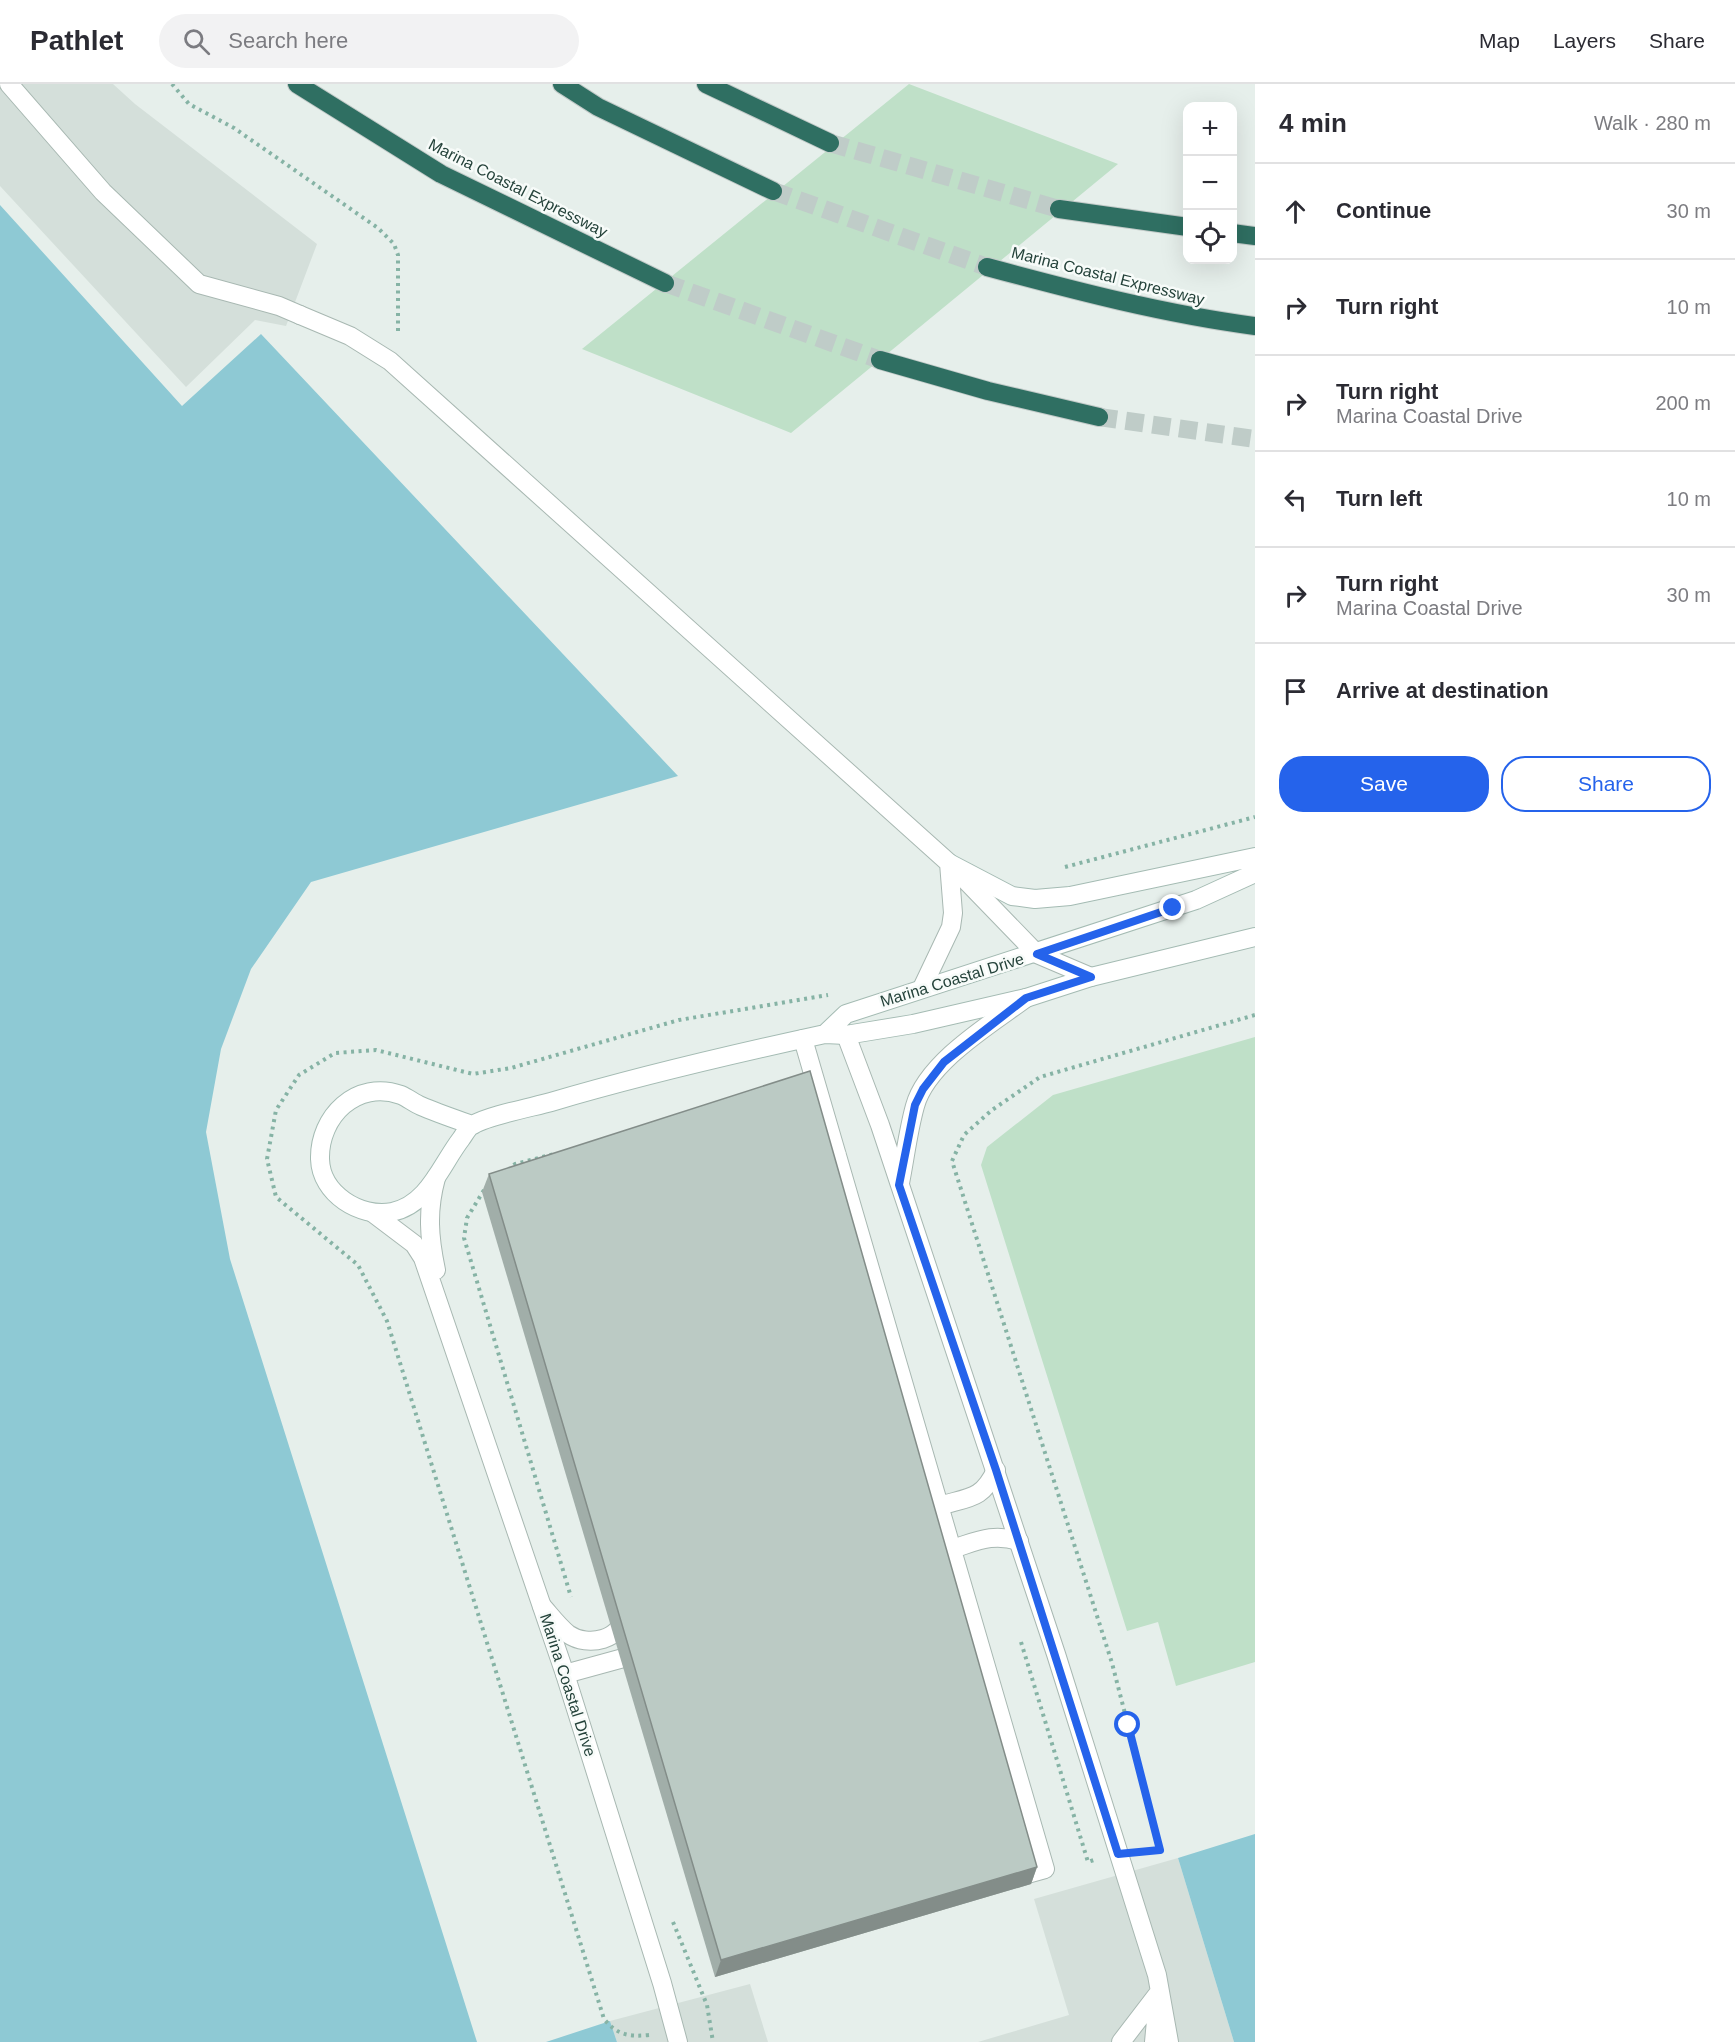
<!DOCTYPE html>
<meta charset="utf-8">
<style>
:root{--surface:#fff;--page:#f2f2f3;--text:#2b2b33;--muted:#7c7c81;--line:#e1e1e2;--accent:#2563eb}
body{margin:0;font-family:Helvetica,sans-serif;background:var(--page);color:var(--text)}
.controls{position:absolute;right:18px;top:18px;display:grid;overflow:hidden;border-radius:12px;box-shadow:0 6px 24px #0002}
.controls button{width:54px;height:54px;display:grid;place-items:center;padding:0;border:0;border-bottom:2px solid var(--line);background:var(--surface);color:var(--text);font:30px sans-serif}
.stop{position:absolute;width:18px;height:18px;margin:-14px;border:4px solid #2563eb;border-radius:50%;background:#fff}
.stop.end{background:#2563eb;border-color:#fff;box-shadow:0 2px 6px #0008}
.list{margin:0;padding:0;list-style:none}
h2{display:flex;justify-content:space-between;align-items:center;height:78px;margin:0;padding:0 24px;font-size:26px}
h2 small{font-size:20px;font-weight:400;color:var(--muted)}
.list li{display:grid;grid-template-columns:39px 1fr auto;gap:18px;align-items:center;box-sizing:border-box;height:96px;padding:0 24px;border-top:2px solid var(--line)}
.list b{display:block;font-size:22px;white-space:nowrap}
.list p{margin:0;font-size:20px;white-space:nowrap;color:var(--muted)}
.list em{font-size:20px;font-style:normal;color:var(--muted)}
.actions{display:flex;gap:12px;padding:18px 24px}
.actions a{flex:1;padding:14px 0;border:2px solid var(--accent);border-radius:24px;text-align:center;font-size:21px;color:var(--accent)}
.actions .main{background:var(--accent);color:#fff}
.icon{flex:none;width:33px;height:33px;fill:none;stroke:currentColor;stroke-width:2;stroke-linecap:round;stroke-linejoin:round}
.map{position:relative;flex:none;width:1255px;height:1958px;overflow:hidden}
header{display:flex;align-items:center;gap:36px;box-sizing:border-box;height:84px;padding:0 30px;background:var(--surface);border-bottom:2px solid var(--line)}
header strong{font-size:28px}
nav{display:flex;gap:33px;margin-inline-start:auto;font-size:21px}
.search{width:420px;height:54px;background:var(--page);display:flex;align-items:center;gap:15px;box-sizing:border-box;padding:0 21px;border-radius:33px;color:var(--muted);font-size:22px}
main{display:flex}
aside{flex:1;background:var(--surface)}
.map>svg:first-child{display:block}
.built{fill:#d4dfda}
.green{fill:#bfe0c8}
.water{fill:#8ec9d4}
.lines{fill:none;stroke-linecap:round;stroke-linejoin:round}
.highway-tunnel{stroke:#bfccc8;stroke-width:18;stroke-dasharray:18 9;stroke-linecap:butt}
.lane-casing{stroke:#a8b8b2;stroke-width:20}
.street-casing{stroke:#a8b8b2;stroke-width:20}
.secondary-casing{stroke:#a4bbb3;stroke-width:20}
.highway-casing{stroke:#c2cac8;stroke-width:20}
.path{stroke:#86b3a5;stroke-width:4;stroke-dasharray:3 4.5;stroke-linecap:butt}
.lane{stroke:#fff;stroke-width:18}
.street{stroke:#fff;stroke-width:18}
.secondary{stroke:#fff;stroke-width:18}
.highway{stroke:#2f6f62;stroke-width:18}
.wall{fill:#a1aea9}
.shaded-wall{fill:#838d89}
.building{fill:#bbcac4;stroke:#838d89;stroke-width:1.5}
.route{stroke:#2563eb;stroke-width:8}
.labels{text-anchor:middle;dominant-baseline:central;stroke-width:5;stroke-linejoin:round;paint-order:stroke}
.street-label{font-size:16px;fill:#24423a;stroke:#f7fbf9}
</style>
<header>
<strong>Pathlet</strong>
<div class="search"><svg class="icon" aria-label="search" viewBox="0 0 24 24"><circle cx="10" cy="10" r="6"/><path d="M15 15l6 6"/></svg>Search here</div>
<nav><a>Map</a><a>Layers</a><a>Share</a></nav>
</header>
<main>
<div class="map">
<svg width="1255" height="1958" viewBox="0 0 1255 1958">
<rect width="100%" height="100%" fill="#e6efeb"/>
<path class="built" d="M0 0H113L135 20 317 160 286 242 255 236 186 303 0 102Z
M1178 1774 1234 1958H978L1069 1931 1034 1815Z
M750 1900 768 1958H617L610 1937Z"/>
<path class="green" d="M909 0 1118 80 791 349 582 265Z
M1255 953V1578L1176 1602 1158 1538 1127 1547 981 1081 987 1063 1053 1011Z"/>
<path class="water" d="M0 121 182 322 261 250 678 692 311 798 251 885 221 965 206 1048 230 1175 477 1958H0Z
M1255 1750V1958H1234L1178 1774Z
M610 1937 617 1958H546Z"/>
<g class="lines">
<path class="highway-tunnel" d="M830 59 1059 125
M773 107 987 183
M665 199 880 276
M1099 333 1255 355"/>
<defs>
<path id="lane" d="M9 0 103 108 199 200 279 222 300 231
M803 955 1045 1785 1013 1794
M815 1049 837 1071
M939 1422C969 1413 982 1416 996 1386
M952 1465C978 1457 992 1449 1019 1457
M542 1522C550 1531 558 1542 568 1550 588 1564 623 1556 624 1529
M565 1590 638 1570 640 1576"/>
<path id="street" d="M300 231 350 252 390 277 949 779 1037 870 1091 893
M922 904 951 843 953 829 949 779
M846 951 880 1041 1056 1570 1157 1891 1169 1958
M900 1099C905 1074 908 1047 915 1022 927 978 991 940 1026 914
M373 1129 414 1160 423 1174 565 1590 662 1899 678 1958
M436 1186C429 1153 427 1127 436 1094
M1121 1958 1157 1911
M1154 1958 1157 1926"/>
<path id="secondary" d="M949 779 1012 812 1035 815 1070 812 1255 773
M825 950 846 930 1196 816 1255 789
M472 1041C455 1035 437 1029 421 1022 414 1019 408 1014 401 1011 356 995 319 1033 320 1075 321 1110 360 1134 392 1128 428 1121 441 1081 461 1055 464 1051 468 1043 473 1041 487 1032 533 1023 551 1018 642 991 733 970 825 950L846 951 913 940 1026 914 1091 893 1255 853"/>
<path id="highway" d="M297 0 441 90 665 199
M562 0 598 23 773 107
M706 0 830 59
M1059 125 1188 143
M1232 149 1255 152
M987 183C1076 207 1164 230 1255 242
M880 276 988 307 1099 333"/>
</defs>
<use href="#lane" class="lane-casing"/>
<use href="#street" class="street-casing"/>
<use href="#secondary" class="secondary-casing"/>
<use href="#highway" class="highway-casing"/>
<path class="path" d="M172 0 189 20 234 44 378 144 394 160 398 171V251
M1065 783 1255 733
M508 1086 515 1080 554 1070
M484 1106 467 1134 464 1154 571 1513
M1021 1558 1088 1778 1094 1776
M1145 1767 1160 1766 1112 1579 952 1077 964 1051 992 1026 1040 993 1255 931
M673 1838 707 1921 713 1958
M649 1951C629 1953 617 1951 604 1935L387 1237 358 1181 276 1113 267 1075 276 1026 299 991 335 969 376 966 473 990 511 984 679 936 828 911"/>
<use href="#lane" class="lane"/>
<use href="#street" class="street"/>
<use href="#secondary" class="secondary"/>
<use href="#highway" class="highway"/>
</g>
<path class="wall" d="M489 1090 1037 1783 1031 1800 715 1893 482 1108Z"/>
<path class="shaded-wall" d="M1037 1783 1031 1800 715 1893 721 1876Z"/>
<path class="building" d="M810 987 1037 1783 721 1876 489 1090Z"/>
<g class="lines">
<path class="route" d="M1128 1641 1160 1766 1118 1770 996 1386 899 1101 915 1021 923 1005 944 978 1026 914 1091 893 1037 870 1173 824"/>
</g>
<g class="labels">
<g class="street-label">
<text transform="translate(518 104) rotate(27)">Marina Coastal Expressway</text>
<text transform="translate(1108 192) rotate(14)">Marina Coastal Expressway</text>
<text transform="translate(952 896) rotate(-17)">Marina Coastal Drive</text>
<text transform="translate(568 1601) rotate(72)">Marina Coastal Drive</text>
</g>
</g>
</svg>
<div class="controls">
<button>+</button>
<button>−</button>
<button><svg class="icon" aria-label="locate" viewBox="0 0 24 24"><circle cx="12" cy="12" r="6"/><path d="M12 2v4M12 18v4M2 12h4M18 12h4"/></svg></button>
</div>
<div class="stop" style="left:1128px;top:1641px"></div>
<div class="stop end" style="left:1173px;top:824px"></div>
</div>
<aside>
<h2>4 min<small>Walk · 280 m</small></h2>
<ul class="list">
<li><svg class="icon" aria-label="ahead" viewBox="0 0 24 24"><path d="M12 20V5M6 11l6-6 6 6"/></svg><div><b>Continue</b></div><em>30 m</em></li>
<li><svg class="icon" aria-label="right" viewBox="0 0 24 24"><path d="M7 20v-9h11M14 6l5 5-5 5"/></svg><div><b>Turn right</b></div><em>10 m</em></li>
<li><svg class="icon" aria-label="right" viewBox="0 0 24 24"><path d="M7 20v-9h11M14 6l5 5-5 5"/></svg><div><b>Turn right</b><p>Marina Coastal Drive</p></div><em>200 m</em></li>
<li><svg class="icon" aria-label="left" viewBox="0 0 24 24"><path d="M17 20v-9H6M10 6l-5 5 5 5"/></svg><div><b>Turn left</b></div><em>10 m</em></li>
<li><svg class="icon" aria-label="right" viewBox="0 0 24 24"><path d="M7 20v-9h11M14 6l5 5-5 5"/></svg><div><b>Turn right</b><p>Marina Coastal Drive</p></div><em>30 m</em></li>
<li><svg class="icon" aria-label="arrive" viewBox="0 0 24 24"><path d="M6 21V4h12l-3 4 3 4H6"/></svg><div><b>Arrive at destination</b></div></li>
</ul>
<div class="actions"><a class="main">Save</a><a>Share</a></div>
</aside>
</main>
